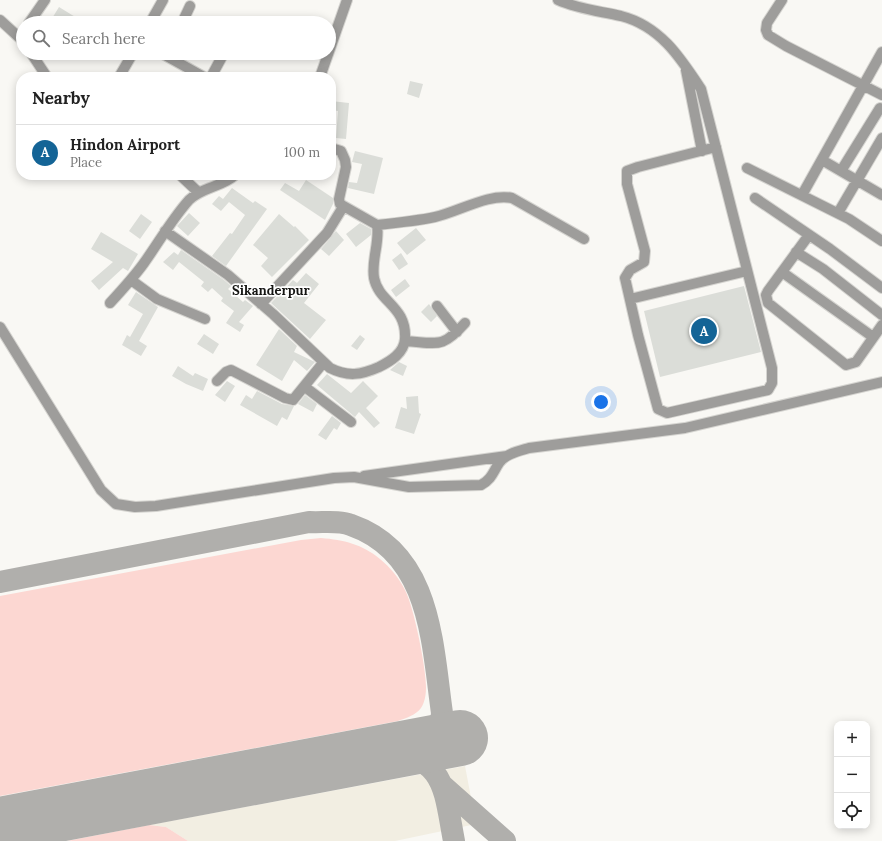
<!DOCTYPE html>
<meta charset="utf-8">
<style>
:root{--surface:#fff;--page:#f6f6f6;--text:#222;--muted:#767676;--line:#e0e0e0;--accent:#146496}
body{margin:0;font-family:Lora,serif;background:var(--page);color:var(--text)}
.controls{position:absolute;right:12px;bottom:12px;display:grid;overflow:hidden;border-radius:8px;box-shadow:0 2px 10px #0003}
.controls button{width:36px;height:36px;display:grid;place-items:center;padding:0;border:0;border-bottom:1px solid var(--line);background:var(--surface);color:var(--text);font:20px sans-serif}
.you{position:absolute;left:601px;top:402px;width:14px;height:14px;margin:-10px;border:3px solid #fff;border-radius:50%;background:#1a73e8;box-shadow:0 0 0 6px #1a73e833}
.badge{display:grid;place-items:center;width:26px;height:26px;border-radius:50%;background:var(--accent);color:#fff;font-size:13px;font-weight:700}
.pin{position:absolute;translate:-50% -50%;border:2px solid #fff;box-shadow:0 1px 4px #0006}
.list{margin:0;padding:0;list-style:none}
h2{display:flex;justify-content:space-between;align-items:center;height:52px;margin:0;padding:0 16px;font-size:17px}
h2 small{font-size:13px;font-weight:400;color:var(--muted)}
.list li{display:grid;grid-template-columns:26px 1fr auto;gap:12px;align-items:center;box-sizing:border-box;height:56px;padding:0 16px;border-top:1px solid var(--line)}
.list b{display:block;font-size:15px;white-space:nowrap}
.list p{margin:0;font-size:13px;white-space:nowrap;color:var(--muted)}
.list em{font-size:13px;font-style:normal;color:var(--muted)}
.icon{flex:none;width:22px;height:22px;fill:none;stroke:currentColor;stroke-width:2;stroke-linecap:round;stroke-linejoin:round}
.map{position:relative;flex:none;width:882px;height:841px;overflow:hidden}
.search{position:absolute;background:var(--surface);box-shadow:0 2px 10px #0003;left:16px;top:16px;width:320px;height:44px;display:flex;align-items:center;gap:10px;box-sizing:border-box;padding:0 14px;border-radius:22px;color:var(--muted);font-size:15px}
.panel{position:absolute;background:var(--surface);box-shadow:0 2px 10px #0003;left:16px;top:72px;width:320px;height:108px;border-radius:16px}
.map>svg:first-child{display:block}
.built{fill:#f2eee2}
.green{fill:#fcd7d2}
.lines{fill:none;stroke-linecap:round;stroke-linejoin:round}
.taxiway{stroke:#b0afac;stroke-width:22}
.runway{stroke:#b0afac;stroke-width:56}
.building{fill:#dbddd8}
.minor-casing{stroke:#d5d4d0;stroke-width:12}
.minor{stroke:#9e9d9b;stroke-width:10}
.labels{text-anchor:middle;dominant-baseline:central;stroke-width:3.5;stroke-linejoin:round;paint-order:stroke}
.quarter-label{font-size:13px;font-weight:bold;fill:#151513;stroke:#fff}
</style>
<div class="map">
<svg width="882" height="841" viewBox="0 0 882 841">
<rect width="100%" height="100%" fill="#f9f8f4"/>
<path class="built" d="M465 766 476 824 395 841H188L166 827 149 825Z"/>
<path class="green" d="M321 538C344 540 362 544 380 559 390 567 399 578 405 590 414 607 426 668 426 687 426 694 425 702 421 708 416 715 406 718 398 721L0 796V596L301 540Z
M149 825 166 827 188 841H67Z"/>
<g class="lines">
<path class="taxiway" d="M0 582 309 522C321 523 339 520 351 525 431 553 432 642 442 713 441 731 430 740 414 747
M381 753C446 754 444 789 454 841
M443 786 505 841"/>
<path class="runway" d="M0 825 460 738"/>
</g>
<path class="building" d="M59 7 72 15 86 23H56L51 20Z
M410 81 423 84 419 98 407 94Z
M331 101 349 103 346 139 336 138 338 111 331 110Z
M355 151 383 158 374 194 348 188 349 182 357 183 362 164 352 162Z
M306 180 333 198V204L325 220 280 190 285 183 299 191Z
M232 188 253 203 255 201 267 209 226 266 212 256 230 233 232 234 245 215 229 202 221 211 212 204 219 196 223 199Z
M189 213 200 223 188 236 177 226Z
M141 214 152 222 140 239 129 231Z
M279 214 294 227 295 226 309 240 272 277 261 266 268 258 253 245Z
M360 223 371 229V235L356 247 346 234Z
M416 228 426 240 407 255 397 243Z
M336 231 344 240 329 256 321 249Z
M101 232 138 254 128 271 123 268 99 290 91 281 113 262 91 249Z
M181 250 224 280 231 286 228 289 243 302 245 300 253 306 239 322 244 325 240 332 226 323 234 311 221 301 223 298 212 288 208 292 201 286 204 282 179 262 173 270 163 262 174 252 178 255Z
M401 253 408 264 399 270 392 260Z
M306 273 319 284 304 303 326 320 310 339 271 303 293 280 297 283Z
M405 279 410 286 396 297 391 290Z
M744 286 761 352 660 377 644 311Z
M136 292 158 307 139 341 147 346 141 356 122 345 127 335 130 337 143 314 128 305Z
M429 304 437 316 431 322 421 312Z
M279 329 297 346 294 352 315 362 307 371 294 360 282 381 256 365Z
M204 334 219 344 213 354 197 344Z
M360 335 365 339 357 350 351 346Z
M399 362 407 366 403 376 390 370Z
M178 366 193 376 195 373 208 379 203 391 186 384 172 376Z
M327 374 351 393 363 381 378 396 366 408 380 423 374 428 359 412 355 417 317 385Z
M227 381 235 386 225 402 215 395Z
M257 391 282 404 294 406 287 420 282 417 277 426 240 405 246 395 252 399Z
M305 395 317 404 313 412 298 404Z
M418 396 419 413 421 414 414 434 395 428 401 407 407 409 406 397Z
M332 416 341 423 337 430 334 428 326 440 318 435Z"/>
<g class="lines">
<defs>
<path id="minor" d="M558 0C578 9 599 11 621 16 660 26 680 57 701 89L772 368V383L768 390 667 413 658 409 638 335 625 278 630 270 644 262 645 251 627 184V171L638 167 716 147
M782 0 767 23 766 30 768 35 786 46 882 95
M0 20 23 41
M29 23 45 0
M150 23 163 0
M182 23 190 6
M31 53 47 77
M161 53 204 77
M686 70 702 151
M119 77 133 53
M211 77 224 53
M320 77 347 0
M822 160 882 195
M747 168 849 219 882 241
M841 171 880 108
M180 175 198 192
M802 195 882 52
M755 198 830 249 882 288
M838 213 882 138
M377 225C396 223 416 221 435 217 458 212 489 193 512 198L584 239
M165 231 228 275 273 314 330 368C348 377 361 375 379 367 391 361 404 353 405 339 407 306 379 303 374 278 371 260 380 243 377 225L340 204 339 199 346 167 345 160 341 151 331 148
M809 235 768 291 766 295 768 303 846 365 856 362 882 325
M796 252 823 269 882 315
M782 272 873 337
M131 280 157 299 205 319
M630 299 747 271
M110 303C122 290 134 277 144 263 159 242 172 219 189 200 202 187 222 187 235 175
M261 304 327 233 343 207
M437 306 457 332
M0 327 101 490 116 504 135 507 156 506 334 478 354 477 409 487 481 485C492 479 493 472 499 463 505 454 519 451 529 448L685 428 882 382
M405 341C438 343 442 349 465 323
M217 381 226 372 231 370 285 398 293 400 323 363
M305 387 351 422
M364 476 507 456"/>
</defs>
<use href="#minor" class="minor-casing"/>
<use href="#minor" class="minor"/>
</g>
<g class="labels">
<g class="quarter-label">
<text x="271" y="290">Sikanderpur</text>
</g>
</g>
</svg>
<div class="controls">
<button>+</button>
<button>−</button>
<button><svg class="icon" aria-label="locate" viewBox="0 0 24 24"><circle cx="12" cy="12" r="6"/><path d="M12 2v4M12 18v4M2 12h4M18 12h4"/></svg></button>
</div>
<div class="you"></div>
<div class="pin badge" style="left:704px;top:331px">A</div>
<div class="search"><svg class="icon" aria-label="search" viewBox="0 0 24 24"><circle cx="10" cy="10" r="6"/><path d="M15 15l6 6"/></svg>Search here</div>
<section class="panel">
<h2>Nearby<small></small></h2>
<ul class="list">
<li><span class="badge">A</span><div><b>Hindon Airport</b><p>Place</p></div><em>100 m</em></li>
</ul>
</section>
</div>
